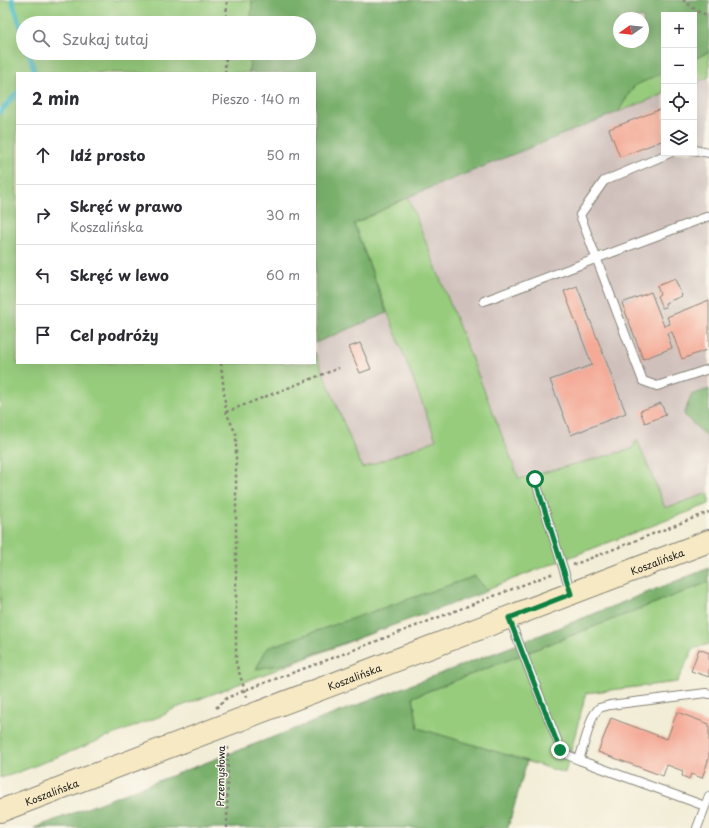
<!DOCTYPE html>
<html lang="pl">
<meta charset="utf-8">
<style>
:root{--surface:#fff;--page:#f7f7f7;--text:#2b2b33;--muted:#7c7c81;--line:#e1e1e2}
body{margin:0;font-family:"Playpen Sans",sans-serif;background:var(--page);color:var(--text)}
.controls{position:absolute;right:12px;top:12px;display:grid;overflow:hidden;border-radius:0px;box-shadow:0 4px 16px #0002}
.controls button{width:36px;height:36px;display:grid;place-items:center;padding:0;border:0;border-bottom:1px solid var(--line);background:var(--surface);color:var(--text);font:20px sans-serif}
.compass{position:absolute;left:613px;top:12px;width:36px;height:36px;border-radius:50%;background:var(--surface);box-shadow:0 4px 16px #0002;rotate:255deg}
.stop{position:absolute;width:12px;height:12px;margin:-9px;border:3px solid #0b8043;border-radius:50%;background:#fff}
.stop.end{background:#0b8043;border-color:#fff;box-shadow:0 1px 4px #0008}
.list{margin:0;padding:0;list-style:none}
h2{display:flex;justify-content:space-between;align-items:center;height:52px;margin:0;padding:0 16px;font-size:17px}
h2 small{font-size:13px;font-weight:400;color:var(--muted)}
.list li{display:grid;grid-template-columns:26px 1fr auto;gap:12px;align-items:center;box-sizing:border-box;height:60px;padding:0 16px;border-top:1px solid var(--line)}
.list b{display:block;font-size:15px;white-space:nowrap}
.list p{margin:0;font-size:13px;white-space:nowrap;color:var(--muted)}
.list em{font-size:13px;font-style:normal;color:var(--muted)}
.icon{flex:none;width:22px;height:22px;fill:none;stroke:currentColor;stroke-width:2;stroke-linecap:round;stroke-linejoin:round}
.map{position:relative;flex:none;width:709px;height:828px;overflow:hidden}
.search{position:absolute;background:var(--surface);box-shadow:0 4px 16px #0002;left:16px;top:16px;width:300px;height:44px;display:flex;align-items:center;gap:10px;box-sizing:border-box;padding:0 14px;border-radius:22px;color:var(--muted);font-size:15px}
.panel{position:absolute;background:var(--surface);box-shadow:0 4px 16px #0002;left:16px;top:72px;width:300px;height:292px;border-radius:0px}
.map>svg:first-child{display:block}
.industrial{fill:#cfc0bb}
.green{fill:#97cc7d;stroke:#5a744c}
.forest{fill:#79b06c;stroke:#4a6644;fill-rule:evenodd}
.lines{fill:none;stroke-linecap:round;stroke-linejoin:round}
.stream{stroke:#4dbcc3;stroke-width:5}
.building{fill:#f4aa97}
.lane-casing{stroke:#878479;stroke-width:10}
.secondary-casing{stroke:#878479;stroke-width:24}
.path{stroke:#878479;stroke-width:2.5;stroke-dasharray:3 3;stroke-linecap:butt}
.lane{stroke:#fff;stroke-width:8}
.secondary{stroke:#f6e9c3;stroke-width:22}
.route{stroke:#0b8043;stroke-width:5}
.labels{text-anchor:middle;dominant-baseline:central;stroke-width:3;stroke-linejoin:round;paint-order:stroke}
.street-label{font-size:10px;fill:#1c1c1c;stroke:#fbf7ec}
</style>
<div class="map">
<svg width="709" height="828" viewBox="0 0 709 828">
<rect width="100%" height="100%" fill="#fbf7ec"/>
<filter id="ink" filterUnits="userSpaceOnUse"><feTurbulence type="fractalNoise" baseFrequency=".025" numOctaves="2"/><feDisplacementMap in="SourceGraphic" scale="8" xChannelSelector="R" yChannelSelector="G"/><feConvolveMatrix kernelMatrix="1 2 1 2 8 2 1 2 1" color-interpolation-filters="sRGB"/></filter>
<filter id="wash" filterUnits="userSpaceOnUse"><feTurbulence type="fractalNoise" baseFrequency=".012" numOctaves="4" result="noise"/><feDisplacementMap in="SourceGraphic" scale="16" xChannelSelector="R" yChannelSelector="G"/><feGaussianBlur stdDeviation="0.9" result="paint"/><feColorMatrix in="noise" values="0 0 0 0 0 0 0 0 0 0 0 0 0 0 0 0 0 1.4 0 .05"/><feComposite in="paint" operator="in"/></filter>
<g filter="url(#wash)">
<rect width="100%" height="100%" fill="#f2edd6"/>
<path class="industrial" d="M709 77V493L665 509 632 449 519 479 408 197 618 112 664 94V153H694V83Z
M387 313 436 440 362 468 315 352V343Z"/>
<path class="green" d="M0 0H252L251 23H23V53H250L249 73H17V363H315V352L362 468 436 440 354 224 408 197 519 479 632 449 637 440 665 508 709 493V504L223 690 166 712V714L14 774 0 778Z
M709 52V77L694 83V59Z
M664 72V94L618 112 634 86Z
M709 582V644L693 649 677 682 586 693 565 773 418 728 413 697Z"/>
<path class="forest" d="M252 0H709V52L694 59V15H664V72L634 86 618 112 408 197 354 224 387 313 315 343V73H249L250 53H309V23H251ZM619 18H643V42H619Z
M709 389V444L707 437 684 415 691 395Z
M709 568V582L413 697 418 728 527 761 508 828H34L510 647Z
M475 576 488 591 286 664 256 669 267 648Z"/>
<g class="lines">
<path class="stream" d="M12 0 23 34
M29 53 35 73
M0 112 17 93"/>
</g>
<g id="blocks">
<path class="building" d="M664 108V140L620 157 609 129Z
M675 279 682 296 665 303 666 307 662 308 657 296 660 294 657 286Z
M577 286 626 413 571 435 550 380 592 365 564 291Z
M651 292 664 326 670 324 667 317 709 300V349L682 359 672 332 667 333 672 348 643 359 622 303Z
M360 343 371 369 360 373 349 347Z
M661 403 666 415 645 423 640 411Z
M699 649 709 653V677L691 671Z
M677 712 709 724V758L702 778 691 774 689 779 682 776 683 771 667 765 663 776 598 752 611 718 667 739Z"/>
</g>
</g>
<g filter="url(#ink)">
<use href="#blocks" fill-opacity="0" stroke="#878479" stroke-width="1"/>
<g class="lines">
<defs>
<path id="lane" d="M694 150 709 153
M670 153 604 181 580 215 643 381 657 386 709 369
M484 301 709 216
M535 479 571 593
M509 618 561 750 565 754 579 760
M705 806 579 760 592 718 595 713 599 708 610 705 706 693 709 694
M697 828 709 796"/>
<g id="secondary">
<path id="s1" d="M0 811 709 541"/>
</g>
</defs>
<use href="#lane" class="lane-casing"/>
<use href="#secondary" class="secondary-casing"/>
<path class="path" d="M683 0 697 11 709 16
M226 23 227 0
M225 73 226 53
M221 363 226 412 236 434V663L247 697
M226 412 339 368
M573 565 709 512
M216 708 227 698 245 690 322 662 554 573
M227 828 228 744"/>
<use href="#lane" class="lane"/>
<use href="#secondary" class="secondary"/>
</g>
</g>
<g class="lines" filter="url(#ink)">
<path class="route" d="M535 479 571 594 509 618 560 750"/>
</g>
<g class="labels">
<g class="street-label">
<text stroke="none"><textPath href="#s1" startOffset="703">Koszalińska</textPath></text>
<text stroke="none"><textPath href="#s1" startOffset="379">Koszalińska</textPath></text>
<text transform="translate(220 776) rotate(-89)">Przemysłowa</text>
<text stroke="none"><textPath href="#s1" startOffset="55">Koszalińska</textPath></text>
</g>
</g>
</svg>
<div class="controls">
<button>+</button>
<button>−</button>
<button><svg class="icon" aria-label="locate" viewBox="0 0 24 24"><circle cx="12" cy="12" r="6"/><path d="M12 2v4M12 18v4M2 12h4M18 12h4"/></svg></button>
<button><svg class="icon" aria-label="layers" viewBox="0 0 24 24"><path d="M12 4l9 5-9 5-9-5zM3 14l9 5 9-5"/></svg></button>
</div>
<svg class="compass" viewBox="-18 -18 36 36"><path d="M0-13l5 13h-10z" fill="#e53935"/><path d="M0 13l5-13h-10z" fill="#7c7c81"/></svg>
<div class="stop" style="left:535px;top:479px"></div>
<div class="stop end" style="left:560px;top:750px"></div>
<div class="search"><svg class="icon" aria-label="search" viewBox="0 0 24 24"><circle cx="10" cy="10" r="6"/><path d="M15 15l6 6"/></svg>Szukaj tutaj</div>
<section class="panel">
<h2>2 min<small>Pieszo · 140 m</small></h2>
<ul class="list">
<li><svg class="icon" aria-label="ahead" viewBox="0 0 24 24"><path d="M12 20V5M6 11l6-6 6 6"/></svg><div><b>Idź prosto</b></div><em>50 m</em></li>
<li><svg class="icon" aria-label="right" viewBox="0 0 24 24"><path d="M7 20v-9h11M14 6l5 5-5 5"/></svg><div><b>Skręć w prawo</b><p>Koszalińska</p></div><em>30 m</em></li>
<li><svg class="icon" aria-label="left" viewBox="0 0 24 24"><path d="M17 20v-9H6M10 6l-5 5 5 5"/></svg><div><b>Skręć w lewo</b></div><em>60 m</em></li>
<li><svg class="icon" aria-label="arrive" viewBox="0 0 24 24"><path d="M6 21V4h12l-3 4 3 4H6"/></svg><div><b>Cel podróży</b></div></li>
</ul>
</section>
</div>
